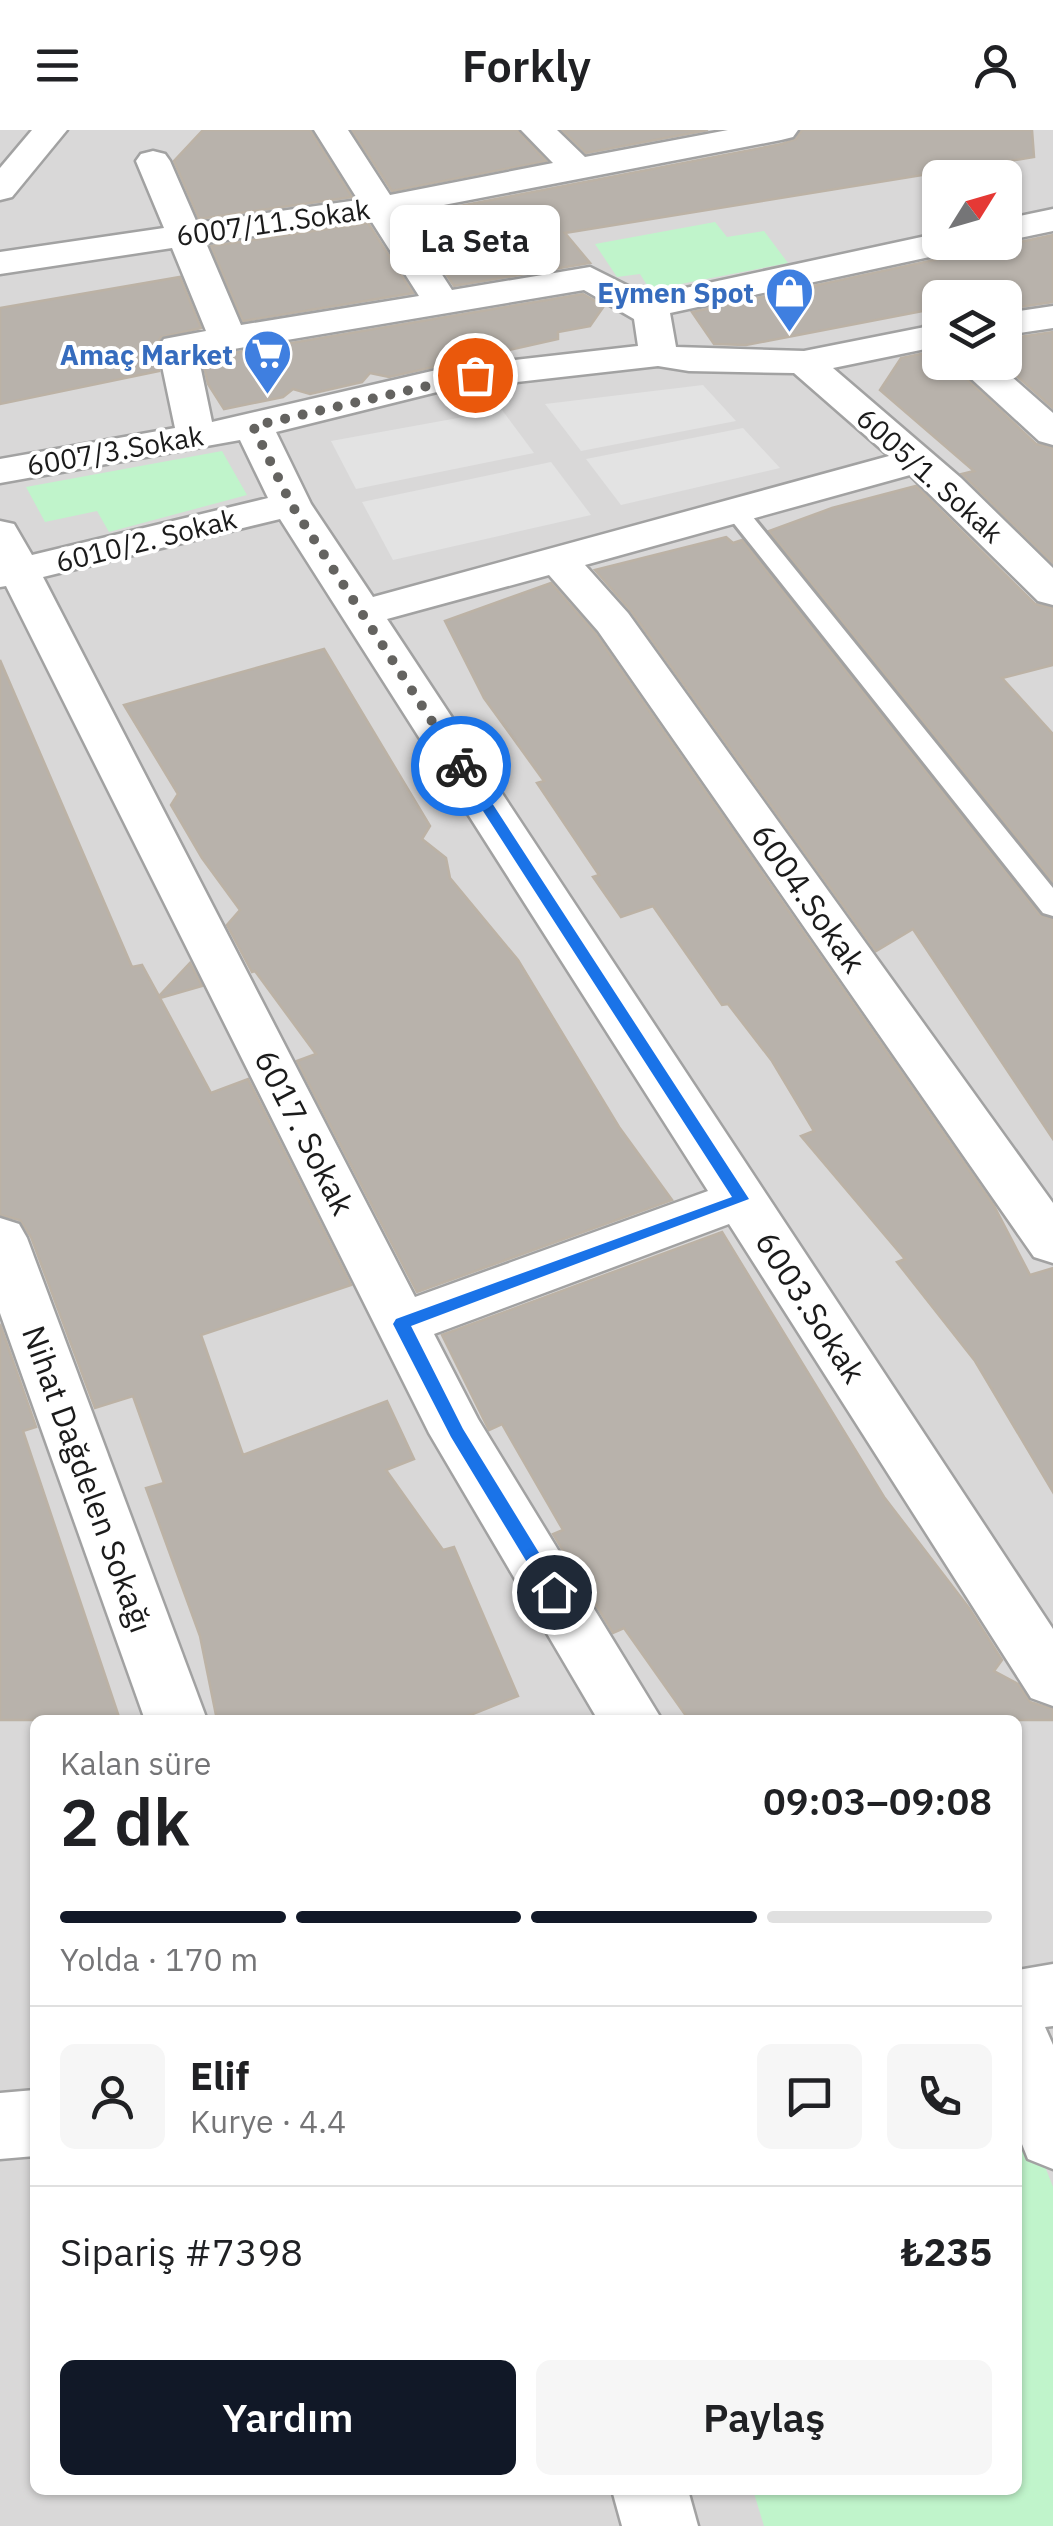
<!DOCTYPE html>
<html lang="tr">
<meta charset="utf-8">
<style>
body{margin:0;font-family:"IBM Plex Sans",sans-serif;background:#f6f6f6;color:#202124;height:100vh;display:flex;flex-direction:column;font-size:38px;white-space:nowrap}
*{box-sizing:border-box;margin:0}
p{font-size:32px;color:#757577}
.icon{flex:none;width:55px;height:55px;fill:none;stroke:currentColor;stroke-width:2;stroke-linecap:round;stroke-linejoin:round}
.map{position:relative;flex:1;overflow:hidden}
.sheet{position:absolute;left:30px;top:1585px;width:992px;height:780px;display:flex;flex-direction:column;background:#fff;border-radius:15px;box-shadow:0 2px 8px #0004}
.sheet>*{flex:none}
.needle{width:65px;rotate:53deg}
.tools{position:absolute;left:922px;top:30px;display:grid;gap:20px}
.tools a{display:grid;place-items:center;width:100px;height:100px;border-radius:15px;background:#fff;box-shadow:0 2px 8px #0004;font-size:50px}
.pin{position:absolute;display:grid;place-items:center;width:85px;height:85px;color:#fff;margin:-42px;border:5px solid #fff;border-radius:50%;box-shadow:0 2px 10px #0007}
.courier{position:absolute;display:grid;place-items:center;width:100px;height:100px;margin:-50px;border:8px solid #1a73e8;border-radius:50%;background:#fff;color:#222;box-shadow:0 2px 12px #0007}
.bubble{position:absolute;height:70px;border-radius:15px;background:#fff;box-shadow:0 2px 8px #0004;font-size:32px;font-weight:600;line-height:70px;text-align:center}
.overview em{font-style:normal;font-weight:600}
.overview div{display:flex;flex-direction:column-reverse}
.overview{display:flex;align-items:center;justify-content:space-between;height:170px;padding:0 30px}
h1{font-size:65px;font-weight:600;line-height:75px}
.bar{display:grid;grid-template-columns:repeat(4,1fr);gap:15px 10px;align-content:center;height:120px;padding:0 30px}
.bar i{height:12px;border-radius:8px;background:#e0e0e0}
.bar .on{background:#111827}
.bar p{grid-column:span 4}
.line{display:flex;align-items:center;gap:25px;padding:0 30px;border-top:2px solid #e0e0e0}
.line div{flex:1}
.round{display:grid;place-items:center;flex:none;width:105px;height:105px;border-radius:15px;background:#f6f6f6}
.primary-button{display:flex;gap:20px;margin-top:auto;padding:20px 30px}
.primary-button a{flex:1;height:115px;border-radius:15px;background:#111827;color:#fff;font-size:40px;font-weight:600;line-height:115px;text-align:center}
.primary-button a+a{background:#f6f6f6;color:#202124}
header{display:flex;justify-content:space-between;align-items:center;height:130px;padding:0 30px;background:#fff;font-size:45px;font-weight:600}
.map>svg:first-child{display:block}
</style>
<header><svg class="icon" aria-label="menu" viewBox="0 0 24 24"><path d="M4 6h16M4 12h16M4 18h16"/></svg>Forkly<svg class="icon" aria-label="person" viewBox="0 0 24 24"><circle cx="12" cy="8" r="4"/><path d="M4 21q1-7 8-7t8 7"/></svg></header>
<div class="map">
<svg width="1053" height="2396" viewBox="0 0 1053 2396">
<rect width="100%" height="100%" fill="#eceae1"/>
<!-- residential -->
<path fill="#d9d8d8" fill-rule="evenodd" d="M0,0H1053V2396H0ZM940,48H1005V112H940ZM940,168H1005V232H940ZM35,1590H1018V2360H35Z"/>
<!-- park -->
<g fill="#c0f4cb">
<path d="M715,92L727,107L764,101L788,133L650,160L640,144L617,147L595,114Z"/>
<path d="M222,321L247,365L109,402L97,381L45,392L26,357Z"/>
<path d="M1018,1967L1053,2057V2396H764L753,2360H1018Z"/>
</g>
<!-- parking -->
<g fill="#e3e3e3">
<path d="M703,255L736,291L581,321L545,274Z"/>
<path d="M502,280L534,323L356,359L331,311Z"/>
<path d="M743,298L780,338L621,375L586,329Z"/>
<path d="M551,332L591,385L393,430L362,372Z"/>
</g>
<!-- building -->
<g fill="#b8b2ab" stroke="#bcb2a5" stroke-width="2.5">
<path d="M203,0H310L352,67L199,89L174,31Z"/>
<path d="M352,0H517L546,31L392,61Z"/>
<path d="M562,0H708L586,23Z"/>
<path d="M802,0H1032L1034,27L565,103L590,133L454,156L408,86L782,14L796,9Z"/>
<path d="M368,93L413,163L243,191L211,116Z"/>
<path d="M1053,105V172L1005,179V168H940V190L924,193L933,179L746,215L714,214L692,182L962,124L967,116L981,112L1006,115Z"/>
<path d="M180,147L201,198L161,207L154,218L159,241L0,274V178Z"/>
<path d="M583,164L604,176L590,196L558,202V209L389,247L370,243L362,252L310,264L293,259L283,267L224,279L208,254L202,228Z"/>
<path d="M1053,202V278L1001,232H1005V209Z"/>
<path d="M940,220V232H949L1036,314L1053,318V433L962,344L974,341L880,260L901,228Z"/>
<path d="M916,356L1035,474L1053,478V535L1002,548L1053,604V752L769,401L832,378Z"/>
<path d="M726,407L733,413L742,410L1040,785L1053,789V1009L913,799L876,821L631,481L595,440Z"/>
<path d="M551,453L595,503L994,1076L1030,1145L1053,1138V1362L975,1231L897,1132L905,1129L801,1006L814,1001L772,931L728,874L722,875L653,776L621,787L593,747L599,745L537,653L544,651L484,568L445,491Z"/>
<path d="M324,519L430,696L422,709L446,728L450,748L518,830L619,997L672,1070L417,1162L297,931L316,924L255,841L252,842L227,795L240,780L202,728L171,675L178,664L124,575Z"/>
<path d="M0,530L132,837L142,835L159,866L190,833L202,856L160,868L211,963L248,949L351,1155L201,1205L243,1325L387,1271L414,1329L386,1340L443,1420L454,1417L518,1566L458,1590H217L200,1506L146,1358L164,1353L133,1266L95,1278L31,1107L20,1090L0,1085Z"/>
<path d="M722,1102L884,1367L969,1478L1002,1530L994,1541L1018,1554L1030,1572L1053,1579V1590H689L624,1498L613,1503L553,1404L563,1400L502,1294L489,1300L442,1205Z"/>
<path d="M0,1194L36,1297L23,1301L120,1590H0Z"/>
</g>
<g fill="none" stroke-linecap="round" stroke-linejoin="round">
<defs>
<path id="lane" d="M736,374L744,376L1053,758V786L1043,783L728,386L724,381Z"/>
<g id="street">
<path d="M32,0H67L12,67L0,70V38Z"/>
<path d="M314,0H348L390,65L553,33L521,0H557L585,27L728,0H798L793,7L781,10L402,83L452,160L590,137L648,166L940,103V112H965L961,120L948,123L670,183L676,217L804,221L940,194V216L833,238L961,348L1053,438V475L1038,471L910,345L585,435L628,483L1053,1073V1133L1034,1127L598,501L549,445L387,489L1053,1499V1576L1031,1568L729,1094L434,1204L478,1289L662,1590H598L429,1303L6,456L0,457V391L14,394L32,425L268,368L240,310L0,353V329L175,298L158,217L164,209L206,201L172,118L0,144V122L164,98L136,31L141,24L153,21L165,24L170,31L197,93L358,70ZM370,89L419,166L241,195L206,113ZM584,160L634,189L638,216L445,238L212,292L198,225ZM658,236L689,241L794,243L889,326L373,467L311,374L276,302L445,260ZM280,389L708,1061L415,1167L43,447Z"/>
<path d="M1053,79V101L1005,111V89Z"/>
<path d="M1053,176V198L1005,205V183Z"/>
<path d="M953,232H995L1053,283V315L1039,311Z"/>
<path d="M0,1088L19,1094L27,1108L207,1590H145L0,1183Z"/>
<path d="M1053,1834V1896L1045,1897L1053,1915V2039L1028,2029L1018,2004V1840Z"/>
<path d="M35,1960V2026L0,2029V1963Z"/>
<path d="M612,2360H688L698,2396H622Z"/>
</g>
</defs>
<!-- lane casing -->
<use href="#lane" stroke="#a2a2a2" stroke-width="6"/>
<!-- street casing -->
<use href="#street" stroke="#a2a2a2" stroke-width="5"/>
<!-- lane -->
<use href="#lane" fill="#fff" fill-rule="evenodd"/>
<!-- street -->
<use href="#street" fill="#fff" fill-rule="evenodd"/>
</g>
<!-- route -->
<path fill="#1a73e8" d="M461,632L468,636L749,1069L411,1196L463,1299L560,1457L563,1462L554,1469L548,1467L451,1307L393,1194L396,1189L732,1067L454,636Z"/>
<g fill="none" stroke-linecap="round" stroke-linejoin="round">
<!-- done -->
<path stroke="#646360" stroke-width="10" stroke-dasharray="0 18" d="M461,636L291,374L253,296L475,245"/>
</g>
<!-- icons -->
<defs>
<symbol id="shop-pin" viewBox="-11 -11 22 30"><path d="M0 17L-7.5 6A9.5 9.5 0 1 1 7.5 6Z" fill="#3f7fe0" stroke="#fff"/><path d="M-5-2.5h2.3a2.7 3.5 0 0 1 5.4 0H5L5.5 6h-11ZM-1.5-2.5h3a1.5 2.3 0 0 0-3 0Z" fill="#fff"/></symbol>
<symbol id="supermarket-pin" viewBox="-11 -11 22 30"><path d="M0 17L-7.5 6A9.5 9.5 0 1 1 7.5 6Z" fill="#3f7fe0" stroke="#fff"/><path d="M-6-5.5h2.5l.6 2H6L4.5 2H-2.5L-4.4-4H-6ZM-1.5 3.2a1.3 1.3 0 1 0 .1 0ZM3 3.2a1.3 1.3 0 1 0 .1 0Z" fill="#fff"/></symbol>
</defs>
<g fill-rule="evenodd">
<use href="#shop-pin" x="762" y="134" width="55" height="75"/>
<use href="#supermarket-pin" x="240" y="196" width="55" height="75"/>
</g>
<g text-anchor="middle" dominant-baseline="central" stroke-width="8" stroke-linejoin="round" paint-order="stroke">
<!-- far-street labels -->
<g font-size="28" fill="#1b1b1b" stroke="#fff">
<text transform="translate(273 92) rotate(-8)">6007/11.Sokak</text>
<text transform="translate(115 320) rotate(-10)">6007/3.Sokak</text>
<text transform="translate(930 345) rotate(42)">6005/1. Sokak</text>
<text transform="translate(146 410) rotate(-14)">6010/2. Sokak</text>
</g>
<!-- far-shop labels -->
<g font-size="28" font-weight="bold" fill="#366cbe" stroke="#fff" text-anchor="end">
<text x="754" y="162">Eymen Spot</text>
<text x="233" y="224">Amaç Market</text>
</g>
<!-- street labels -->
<g font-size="32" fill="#1b1b1b" stroke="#fff">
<text transform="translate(809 768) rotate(55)">6004.Sokak</text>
<text transform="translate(305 1002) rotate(63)">6017. Sokak</text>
<text transform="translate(811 1177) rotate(57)">6003.Sokak</text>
<text transform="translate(88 1349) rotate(70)">Nihat Dağdelen Sokağı</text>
</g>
</g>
</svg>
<div class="tools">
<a><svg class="needle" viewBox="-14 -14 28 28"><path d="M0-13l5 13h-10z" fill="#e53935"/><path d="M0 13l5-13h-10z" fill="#757577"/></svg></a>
<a><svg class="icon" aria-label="layers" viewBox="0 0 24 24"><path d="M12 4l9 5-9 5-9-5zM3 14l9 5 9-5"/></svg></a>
</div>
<div class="pin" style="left:475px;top:245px;background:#ea580c"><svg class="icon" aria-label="bag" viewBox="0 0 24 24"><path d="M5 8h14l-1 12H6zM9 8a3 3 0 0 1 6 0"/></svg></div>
<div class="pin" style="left:554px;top:1462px;background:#1f2937"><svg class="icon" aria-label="home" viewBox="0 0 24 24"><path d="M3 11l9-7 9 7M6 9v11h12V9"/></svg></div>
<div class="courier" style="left:461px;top:636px"><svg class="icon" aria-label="bike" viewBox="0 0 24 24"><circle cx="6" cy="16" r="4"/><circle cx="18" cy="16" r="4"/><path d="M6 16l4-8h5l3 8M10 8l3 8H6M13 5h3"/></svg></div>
<div class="bubble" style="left:390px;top:75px;width:170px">La Seta</div>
<section class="sheet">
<div class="overview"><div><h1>2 dk</h1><p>Kalan süre</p></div><em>09:03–09:08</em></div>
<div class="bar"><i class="on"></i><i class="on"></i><i class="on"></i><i></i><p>Yolda · 170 m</p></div>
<div class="line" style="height:180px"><a class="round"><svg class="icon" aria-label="person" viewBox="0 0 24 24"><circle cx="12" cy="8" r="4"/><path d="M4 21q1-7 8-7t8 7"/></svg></a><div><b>Elif</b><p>Kurye · 4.4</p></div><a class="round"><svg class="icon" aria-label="chat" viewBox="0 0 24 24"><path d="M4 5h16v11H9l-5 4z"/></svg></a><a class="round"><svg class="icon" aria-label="phone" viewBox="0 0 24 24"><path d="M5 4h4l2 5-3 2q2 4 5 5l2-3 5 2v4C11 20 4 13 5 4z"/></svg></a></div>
<div class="line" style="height:130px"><div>Sipariş #7398</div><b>₺235</b></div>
<div class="primary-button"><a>Yardım</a><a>Paylaş</a></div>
</section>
</div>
